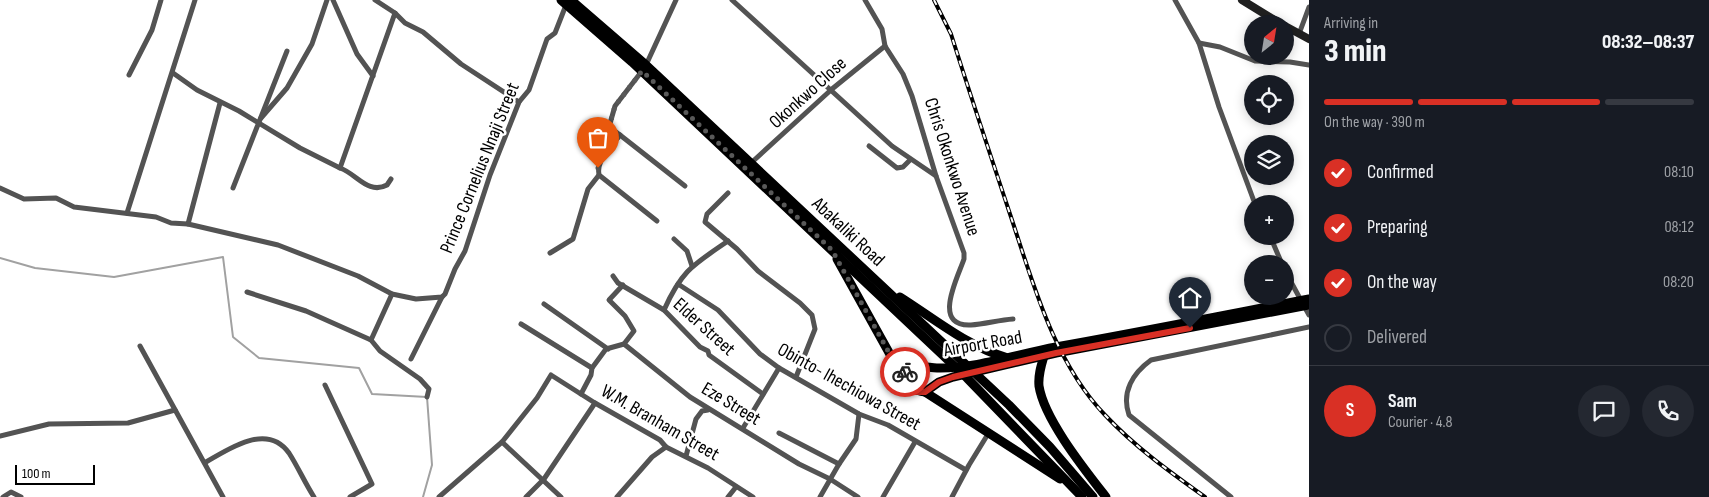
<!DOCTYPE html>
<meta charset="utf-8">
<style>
body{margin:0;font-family:"Sofia Sans Condensed",sans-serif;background:#242831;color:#f1f3f6;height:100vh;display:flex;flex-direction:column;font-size:19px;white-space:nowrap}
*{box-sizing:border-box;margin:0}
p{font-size:16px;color:#9ea1a6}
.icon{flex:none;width:28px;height:28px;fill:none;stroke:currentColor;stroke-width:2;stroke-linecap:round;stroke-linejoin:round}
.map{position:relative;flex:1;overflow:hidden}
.panel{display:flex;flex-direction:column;background:#171b24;width:400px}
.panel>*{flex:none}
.needle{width:32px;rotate:30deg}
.controls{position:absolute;left:1244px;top:15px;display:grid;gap:10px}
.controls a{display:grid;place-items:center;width:50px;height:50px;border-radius:50%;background:#171b24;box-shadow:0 2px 12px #0003;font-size:25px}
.scale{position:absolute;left:15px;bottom:12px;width:80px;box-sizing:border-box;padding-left:5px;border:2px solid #000;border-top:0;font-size:14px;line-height:18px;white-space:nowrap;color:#000;-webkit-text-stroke:4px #fff;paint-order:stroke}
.pin{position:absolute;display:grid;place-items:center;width:42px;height:42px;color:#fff;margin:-51px -21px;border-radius:50% 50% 50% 0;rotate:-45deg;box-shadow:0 0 5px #0007}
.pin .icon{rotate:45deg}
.courier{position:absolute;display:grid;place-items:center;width:50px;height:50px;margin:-25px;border:4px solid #d93025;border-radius:50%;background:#fff;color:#222;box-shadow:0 1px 6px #0007}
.overview em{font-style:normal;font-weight:800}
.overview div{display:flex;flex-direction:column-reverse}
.overview{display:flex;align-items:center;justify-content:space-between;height:85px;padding:0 15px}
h1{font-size:32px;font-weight:800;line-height:38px}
.bar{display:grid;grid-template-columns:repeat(4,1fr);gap:8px 5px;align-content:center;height:60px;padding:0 15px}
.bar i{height:6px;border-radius:4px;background:#363941}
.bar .active{background:#d93025}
.bar p{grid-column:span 4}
.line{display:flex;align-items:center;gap:12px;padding:0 15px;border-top:1px solid #363941}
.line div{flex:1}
.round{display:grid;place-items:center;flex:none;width:52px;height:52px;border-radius:26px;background:#242831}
ol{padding:0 15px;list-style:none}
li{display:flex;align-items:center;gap:15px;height:55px}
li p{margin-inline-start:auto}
li .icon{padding:5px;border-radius:50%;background:#d93025;color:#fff;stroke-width:4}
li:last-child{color:#9ea1a6}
li i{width:28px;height:28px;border:2px solid #363941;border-radius:50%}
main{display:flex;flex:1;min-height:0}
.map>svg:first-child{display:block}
</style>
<main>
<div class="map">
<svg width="1309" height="497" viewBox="0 0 1309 497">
<rect width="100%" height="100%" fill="#fff"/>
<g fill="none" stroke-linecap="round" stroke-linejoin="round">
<!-- stream -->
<path stroke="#a1a1a1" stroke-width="2" d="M0,258L35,268L114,277L223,257L233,337L259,358L359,368L372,394L427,397L432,465L423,497"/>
<!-- minor -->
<g stroke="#535353" stroke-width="5">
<path d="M333,0L357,54L373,76"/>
<path d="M375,0L395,13L405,23L423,32L461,64L519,102"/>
<path d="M732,0L892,146L936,176"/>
<path d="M865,0L882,29L885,46L903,74L912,96L936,176L964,253V259C958,277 931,327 971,325C985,324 999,320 1013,319"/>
<path d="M1175,0L1199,43L1219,107L1255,204"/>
<path d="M1299,34L1309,7"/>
<path d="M1199,43L1220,47L1255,61L1290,62L1309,65"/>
<path d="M646,65L676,0"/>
<path d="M642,71L615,106L609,127L620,135C611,146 596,160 599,175L657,221"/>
<path d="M173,73L197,90L239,111L300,148L340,168"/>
<path d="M129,75L152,30L161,0"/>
<path d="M261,118L287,88L312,44L327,0"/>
<path d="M620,135L685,186"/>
<path d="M869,146L897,168L903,167L910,160"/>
<path d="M751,163L832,89L885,46"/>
<path d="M391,179L387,185C368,195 357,174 340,168L395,13"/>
<path d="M0,188L24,199L56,198L74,207L156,217L171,223L188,224L278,245L358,276L392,294L416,299L442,297L445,294L455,269L465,251L490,175L519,102L529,90L547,39L555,33L566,5"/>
<path d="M233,188L287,51"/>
<path d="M728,193L707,214L705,222L737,249L758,271L800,303L812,315L815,329L796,377"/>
<path d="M127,213L195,0"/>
<path d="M188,224L220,103"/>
<path d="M1270,236L1282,264"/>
<path d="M674,239L687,251L692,266"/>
<path d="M550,253L573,239L588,189L599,175"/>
<path d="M1285,271L1309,315"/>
<path d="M613,276L618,283L664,310L700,347L708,351L709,355L763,394"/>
<path d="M678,284L718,310L760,354L779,368L859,414L888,425L966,470"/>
<path d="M247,292L306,311L371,340L380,351L420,379L429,389L427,397"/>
<path d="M544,304L608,349"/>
<path d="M664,310C682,270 693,265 728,241"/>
<path d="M521,324L592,368"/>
<path d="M371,340L392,294"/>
<path d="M624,344L690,397L799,464L830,479L858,497"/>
<path d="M140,346L223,497"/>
<path d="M411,359L442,297"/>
<path d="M325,385L372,484L350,497"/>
<path d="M581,394L591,375L592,368L606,349L624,344L634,331L625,316L609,300L623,285"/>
<path d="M743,428L779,368"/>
<path d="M779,433L839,464"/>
<path d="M0,436L49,424L128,423L175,410"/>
<path d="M502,442L561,497"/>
<path d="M686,456L696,419L702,411L708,410"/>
<path d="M206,462C229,449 267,422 289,453C298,467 305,483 314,497"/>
<path d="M3,497L11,492L21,497"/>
<path d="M439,497L502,442L537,398L551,375L595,403L660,440L666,447L708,468L753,497"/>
<path d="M526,497L544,479L595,403"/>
<path d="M617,497L652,457L666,447"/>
<path d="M728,497L736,487"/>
<path d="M820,497L839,464L856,439L859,414"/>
<path d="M883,497L915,442"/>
<path d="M952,497L969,465L988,434"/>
<path d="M1231,497L1129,415C1121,392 1133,373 1151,360L1309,327"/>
</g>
<!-- secondary -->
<g stroke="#202020" stroke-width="8">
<path d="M1242,0L1281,24"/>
<path d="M1285,26L1309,39"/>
</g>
<!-- primary -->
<path stroke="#000" stroke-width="9" d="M1309,299C1225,315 1141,332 1056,347C1018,354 975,369 937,368C929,368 918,364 911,369C896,380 915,392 925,392L939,382L953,377L1056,353L1309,305"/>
<!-- trunk -->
<g stroke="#000" stroke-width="9">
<path d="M561,0L632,62L967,378L1082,497"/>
<path d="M571,0L646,65L1009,405L1050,447L1093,497"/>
<path d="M837,259L892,358L907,374"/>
<path d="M900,297C935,319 968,347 1008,358"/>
<path d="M1044,356C1041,366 1038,375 1039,386C1044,419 1085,470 1106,497"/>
<path d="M925,392L1060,479"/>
</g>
<defs>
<path id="rail" d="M934,0L951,34C970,94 990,154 1010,214C1033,283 1054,362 1105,415C1135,447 1170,472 1205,497"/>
</defs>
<!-- rail casing -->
<use href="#rail" stroke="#000" stroke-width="4"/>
<!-- rail -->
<use href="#rail" stroke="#fff" stroke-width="2" stroke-dasharray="5.5" stroke-linecap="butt"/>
</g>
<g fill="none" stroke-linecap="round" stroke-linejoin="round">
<!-- done -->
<path stroke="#595959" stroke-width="5" stroke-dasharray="0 9" d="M598,168L605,153L620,135L609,127L615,106L642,71L832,250L892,358L905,372"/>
<!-- route -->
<path stroke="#d93025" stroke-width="6" d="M905,372L909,387L916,392H925L939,382L953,377L1056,353L1190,328"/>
</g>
<g text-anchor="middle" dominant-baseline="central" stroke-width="5" stroke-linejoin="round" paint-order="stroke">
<!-- street labels -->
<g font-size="19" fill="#000" stroke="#fff">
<text transform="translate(808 93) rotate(-42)">Okonkwo Close</text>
<text transform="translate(952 167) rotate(72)">Chris Okonkwo Avenue</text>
<text transform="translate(480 168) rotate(-68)">Prince Cornelius Nnaji Street</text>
<text transform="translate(848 232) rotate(43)">Abakaliki Road</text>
<text transform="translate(704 327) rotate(42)">Elder Street</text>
<text transform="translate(983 344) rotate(-10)">Airport Road</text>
<text transform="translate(849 387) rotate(29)">Obinto- Ihechiowa Street</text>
<text transform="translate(731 404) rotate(31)">Eze Street</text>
<text transform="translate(660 423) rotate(30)">W.M. Branham Street</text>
</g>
</g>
</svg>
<div class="controls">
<a><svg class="needle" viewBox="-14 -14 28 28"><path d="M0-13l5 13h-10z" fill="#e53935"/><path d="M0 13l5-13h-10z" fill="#9ea1a6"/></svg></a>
<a><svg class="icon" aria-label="locate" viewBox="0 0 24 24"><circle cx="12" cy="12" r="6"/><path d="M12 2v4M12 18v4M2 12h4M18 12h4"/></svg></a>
<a><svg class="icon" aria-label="layers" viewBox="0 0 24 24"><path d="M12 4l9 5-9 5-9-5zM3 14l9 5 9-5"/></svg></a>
<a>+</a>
<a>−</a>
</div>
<div class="scale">100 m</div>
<div class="pin" style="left:598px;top:168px;background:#ea580c"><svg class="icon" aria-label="bag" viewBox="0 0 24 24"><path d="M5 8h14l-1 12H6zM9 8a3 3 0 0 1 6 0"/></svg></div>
<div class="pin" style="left:1190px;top:328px;background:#1f2937"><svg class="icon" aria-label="home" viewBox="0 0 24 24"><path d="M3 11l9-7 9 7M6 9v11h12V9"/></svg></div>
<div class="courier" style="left:905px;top:372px"><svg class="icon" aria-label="bike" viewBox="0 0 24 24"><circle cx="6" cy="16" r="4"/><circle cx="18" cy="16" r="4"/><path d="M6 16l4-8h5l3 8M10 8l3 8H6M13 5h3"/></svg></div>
</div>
<section class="panel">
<div class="overview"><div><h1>3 min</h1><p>Arriving in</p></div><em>08:32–08:37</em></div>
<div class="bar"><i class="active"></i><i class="active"></i><i class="active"></i><i></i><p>On the way · 390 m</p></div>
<ol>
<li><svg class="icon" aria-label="check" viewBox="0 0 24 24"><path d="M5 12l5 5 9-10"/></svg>Confirmed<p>08:10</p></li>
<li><svg class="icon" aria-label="check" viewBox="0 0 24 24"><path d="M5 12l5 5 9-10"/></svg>Preparing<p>08:12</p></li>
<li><svg class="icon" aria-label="check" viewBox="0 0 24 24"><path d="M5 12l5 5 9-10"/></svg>On the way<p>08:20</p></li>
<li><i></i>Delivered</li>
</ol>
<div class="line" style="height:90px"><b class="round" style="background:#d93025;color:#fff">S</b><div><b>Sam</b><p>Courier · 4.8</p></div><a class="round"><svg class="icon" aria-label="chat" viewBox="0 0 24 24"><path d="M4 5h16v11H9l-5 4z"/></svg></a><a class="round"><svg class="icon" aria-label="phone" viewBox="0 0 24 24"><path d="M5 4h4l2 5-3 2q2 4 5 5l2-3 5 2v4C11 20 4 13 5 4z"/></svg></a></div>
</section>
</main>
